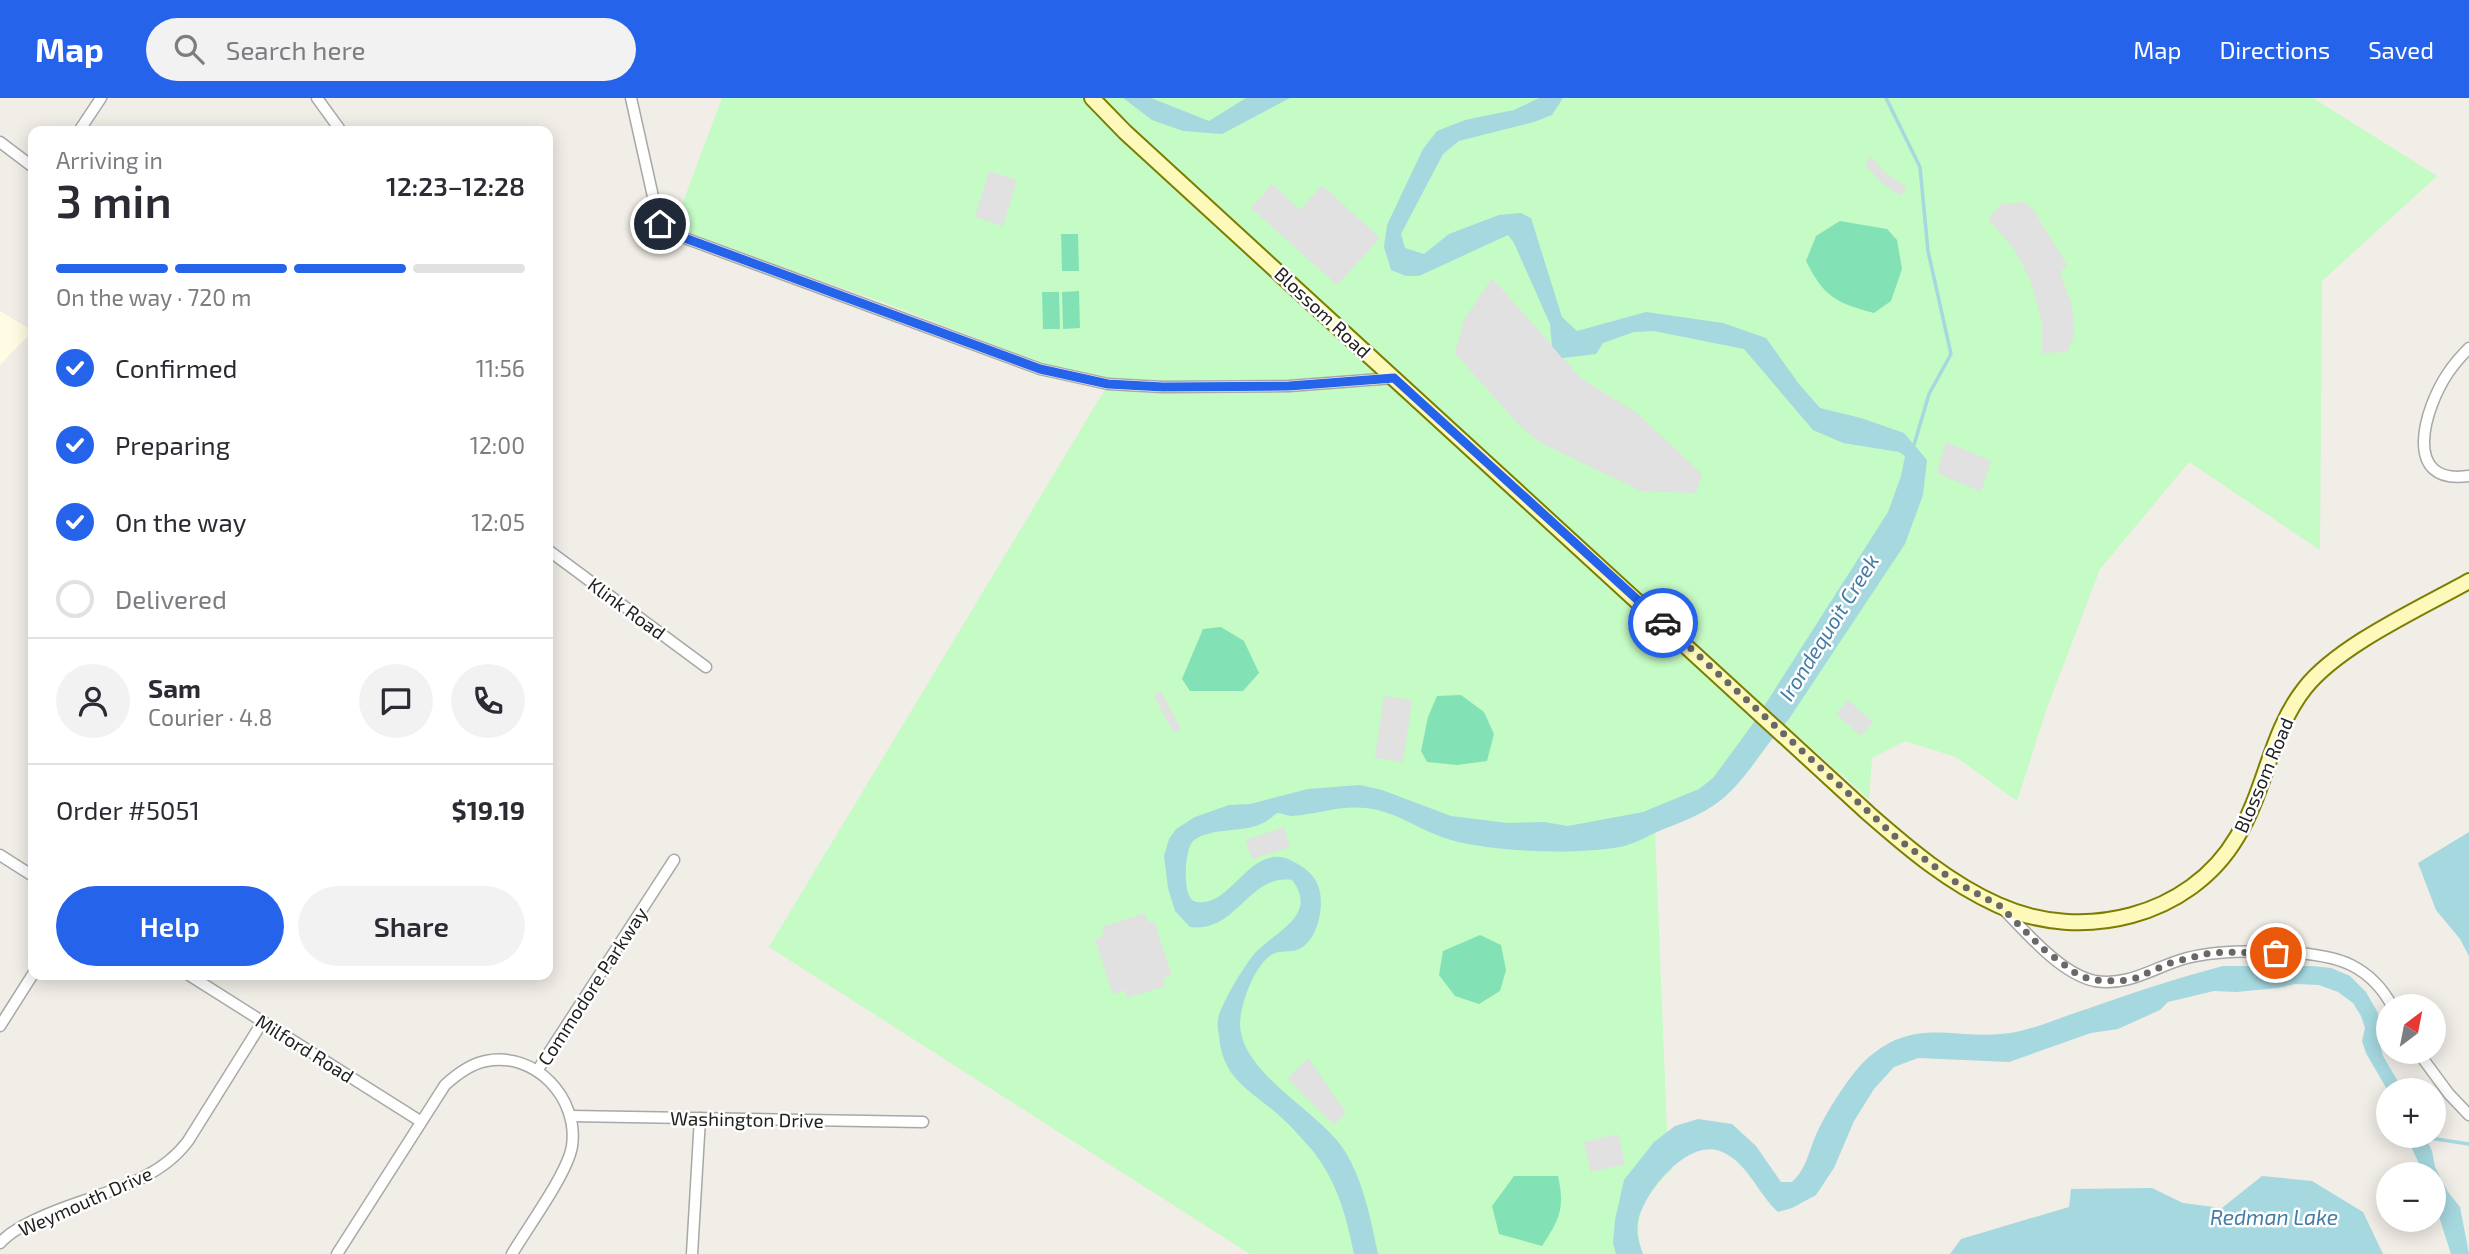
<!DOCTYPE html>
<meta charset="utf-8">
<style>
body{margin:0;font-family:"Exo 2",sans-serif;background:#f2f2f3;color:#2b2b33;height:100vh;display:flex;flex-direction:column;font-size:26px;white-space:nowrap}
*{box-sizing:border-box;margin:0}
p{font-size:23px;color:#7c7c81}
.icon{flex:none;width:38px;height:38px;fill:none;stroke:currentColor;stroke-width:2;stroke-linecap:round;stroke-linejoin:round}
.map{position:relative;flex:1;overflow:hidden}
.panel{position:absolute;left:28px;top:28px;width:525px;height:854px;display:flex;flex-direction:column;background:#fff;border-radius:14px;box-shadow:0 4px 18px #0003}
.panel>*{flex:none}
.needle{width:46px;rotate:32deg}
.buttons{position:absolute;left:2376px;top:896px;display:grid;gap:14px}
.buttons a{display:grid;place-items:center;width:70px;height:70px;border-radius:50%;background:#fff;box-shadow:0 4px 18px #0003;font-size:35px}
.pin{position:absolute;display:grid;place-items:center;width:60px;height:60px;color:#fff;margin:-30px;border:4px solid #fff;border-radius:50%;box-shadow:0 2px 7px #0007}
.courier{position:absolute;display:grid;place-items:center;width:70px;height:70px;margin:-35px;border:5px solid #2563eb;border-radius:50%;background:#fff;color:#222;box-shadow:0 2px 9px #0007}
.summary em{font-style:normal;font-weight:600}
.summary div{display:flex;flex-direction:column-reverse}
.summary{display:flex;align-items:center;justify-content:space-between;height:119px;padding:0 28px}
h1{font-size:46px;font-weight:600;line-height:52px}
.bar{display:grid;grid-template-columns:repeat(4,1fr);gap:10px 7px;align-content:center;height:84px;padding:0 28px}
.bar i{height:9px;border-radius:5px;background:#e1e1e2}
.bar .selected{background:#2563eb}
.bar p{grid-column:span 4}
.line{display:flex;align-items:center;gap:18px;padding:0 28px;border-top:2px solid #e1e1e2}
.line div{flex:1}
.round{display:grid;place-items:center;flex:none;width:74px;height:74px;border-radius:37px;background:#f2f2f3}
ol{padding:0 28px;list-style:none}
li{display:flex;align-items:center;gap:21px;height:77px}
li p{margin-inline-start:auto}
li .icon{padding:7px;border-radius:50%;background:#2563eb;color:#fff;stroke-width:4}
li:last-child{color:#7c7c81}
li i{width:38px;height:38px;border:4px solid #e1e1e2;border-radius:50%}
.cta{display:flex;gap:14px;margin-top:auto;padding:14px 28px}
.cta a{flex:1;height:80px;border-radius:42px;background:#2563eb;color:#fff;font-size:28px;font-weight:600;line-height:80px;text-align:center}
.cta a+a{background:#f2f2f3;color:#2b2b33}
header{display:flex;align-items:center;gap:42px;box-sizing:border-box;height:98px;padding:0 35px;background:#2563eb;color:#fff}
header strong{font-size:33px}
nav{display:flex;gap:38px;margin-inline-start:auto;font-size:24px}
.search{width:490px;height:63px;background:#f2f2f3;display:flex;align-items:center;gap:18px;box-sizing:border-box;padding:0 24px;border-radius:38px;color:#7c7c81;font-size:26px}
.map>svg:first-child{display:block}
</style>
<header>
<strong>Map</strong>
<div class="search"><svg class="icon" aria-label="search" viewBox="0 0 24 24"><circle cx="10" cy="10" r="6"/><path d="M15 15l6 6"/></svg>Search here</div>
<nav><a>Map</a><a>Directions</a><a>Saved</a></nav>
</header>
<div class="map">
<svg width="2469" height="1156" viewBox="0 0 2469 1156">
<rect width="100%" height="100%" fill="#f1ede7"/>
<!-- education -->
<path fill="#fffce3" d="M0,213L33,233L0,267Z"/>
<!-- park -->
<path fill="#c5fbc4" d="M722,0H2313L2437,78L2322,183L2320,452L2189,364L2100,471L2047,610L2017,703L1956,659L1905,643L1872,660L1869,701L1785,627C1766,642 1756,665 1740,683C1714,712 1688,719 1655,735L1667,1033L1672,1071C1646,1097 1630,1118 1643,1156H1250L769,849L1110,283L1046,267L885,205L673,131Z"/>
<!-- pitch -->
<g fill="#83e2b5">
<path d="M1840,123L1887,131L1897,142L1902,171L1891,203L1874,215C1836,205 1824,199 1806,163L1816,138Z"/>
<path d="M1061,136H1078L1079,173H1062Z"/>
<path d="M1079,193L1080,230L1063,231L1062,194Z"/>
<path d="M1042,194H1059L1060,231H1043Z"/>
<path d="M1221,529L1244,543L1259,575L1243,593H1190L1182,581L1203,531Z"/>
<path d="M1461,597L1484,614L1494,636L1487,663L1457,667L1427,664L1421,653L1428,619L1437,598Z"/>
<path d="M1480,837L1501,847L1506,872L1500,893L1479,906L1455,898L1439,877L1443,853Z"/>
<path d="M1514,1078H1558C1565,1110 1560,1121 1542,1148L1499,1136L1492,1108Z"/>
</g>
<!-- parking -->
<g fill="#e1e1e1">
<path d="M1871,58L1883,73L1906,89L1901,98L1882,85L1865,67Z"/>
<path d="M989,73L1017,82L1003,128L975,119Z"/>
<path d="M1272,86L1300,112L1322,87L1380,140L1337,187L1251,110Z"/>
<path d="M2024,104L2033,111L2067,167L2060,175L2072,207L2074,238L2067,254L2042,255V225L2031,184L2015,152L1988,121L2001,106Z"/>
<path d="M1492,180L1581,280L1638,316L1702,376L1696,395L1641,393L1539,344L1518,326L1455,255L1464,222Z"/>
<path d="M1946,344L1991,363L1981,394L1937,375Z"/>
<path d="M1161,593L1181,631L1174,635L1153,597Z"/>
<path d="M1384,598L1412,602L1403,664L1375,660Z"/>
<path d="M1848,602L1873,624L1861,638L1836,616Z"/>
<path d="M1284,729L1290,749L1252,761L1245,742Z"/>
<path d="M1145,815L1148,824L1154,823L1172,877L1163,880L1165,888L1128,900L1125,892L1113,896L1095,841L1104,837L1102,829Z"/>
<path d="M1308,960L1346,1015L1334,1027L1288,981Z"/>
<path d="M1618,1036L1625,1066L1591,1074L1584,1044Z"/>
</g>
<!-- water -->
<g fill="#a6d8e0">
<path d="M1123,0H1151L1209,23L1246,0H1290L1222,36L1183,33L1152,22Z"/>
<path d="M1539,0H1563L1552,17L1534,24L1459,43L1443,56L1401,136L1405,150L1424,156L1449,136L1499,117L1521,115L1531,120L1562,219L1577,233L1646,214L1723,225L1766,240L1799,286L1820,310L1861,320L1904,335L1927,362L1923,397L1905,446L1789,621C1765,646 1748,680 1721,702C1702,717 1681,724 1659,733C1646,739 1634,746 1620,749C1575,757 1494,754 1451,742C1422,734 1397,713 1366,710C1341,707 1317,716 1292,718C1287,718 1283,715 1277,715C1273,718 1269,722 1265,724C1244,736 1212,728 1193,743C1185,751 1183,789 1190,799C1192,804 1199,805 1204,804C1234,802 1255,741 1294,764C1304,769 1312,775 1317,785C1326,803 1319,842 1299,851C1291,855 1280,852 1273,856C1255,865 1240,907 1240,926C1241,977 1323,1015 1346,1055C1364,1086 1371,1122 1378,1156H1354C1346,1117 1338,1086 1313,1053C1304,1043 1294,1031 1284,1022C1255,994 1222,984 1219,937C1218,932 1217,925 1218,921C1221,906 1247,862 1258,852C1279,832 1318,816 1292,782C1248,776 1237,835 1190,829L1175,813L1168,790L1164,758L1169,741L1176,731L1195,719L1229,707L1250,706L1308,691L1360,687L1382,692L1451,718L1507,725L1544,724L1568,728L1643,714L1699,691L1713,680L1752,627L1888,414L1901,378L1905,358L1899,354L1843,345L1813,332L1744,251L1654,233L1634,234L1603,245L1596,256L1562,260L1552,248L1550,226L1514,145L1508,137L1419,178H1406L1391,172L1384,149L1387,127L1423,51L1437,33L1465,22L1514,12Z"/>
<path d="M2469,734V858L2460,841L2436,812L2418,765Z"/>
<path d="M2223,868H2312L2331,870L2350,878L2366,894L2378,915L2380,930L2378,939L2383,958L2403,992H2389V995L2366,955L2362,943L2365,930L2361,918L2353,905L2338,894L2319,887L2295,886L2278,890L2236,894L2214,893L2168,904L2160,912L2118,931L2091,935L2009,964L1918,960L1894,969L1874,991L1854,1023L1834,1070L1816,1097L1792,1110L1778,1114C1757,1095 1748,1064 1720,1053C1686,1041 1643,1096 1638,1124C1636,1136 1639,1146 1643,1156H1616L1613,1145L1615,1122L1624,1082L1654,1044L1675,1028L1698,1021L1732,1026L1756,1048L1781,1084H1792C1807,1070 1808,1055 1816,1037C1825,1016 1851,974 1869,959C1919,916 1960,945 2016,934C2040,929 2064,918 2087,911C2132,895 2177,880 2223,868Z"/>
<path d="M2406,1038H2425L2432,1053L2435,1069L2448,1094L2460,1109L2469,1156H2451L2434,1103V1076H2424Z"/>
<path d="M2262,1078L2312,1083L2363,1114L2383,1156H1950L1961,1141L2069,1109L2071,1091L2152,1090L2183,1105L2222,1110Z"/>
</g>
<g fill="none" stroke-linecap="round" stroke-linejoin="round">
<!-- stream -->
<g stroke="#a6d8e0" stroke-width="3.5">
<path d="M1886,0L1920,69L1928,153L1951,256L1929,296L1914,347"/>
<path d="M2423,1039L2469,1046"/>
</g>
<defs>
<g id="street">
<path d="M317,0L341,33"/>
<path d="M631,0L658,121L665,132L671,135L1040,271L1108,286L1163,289L1289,288L1394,280"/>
<path d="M79,33L101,0"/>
<path d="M0,44L33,69"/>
<path d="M2469,250C2461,258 2454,266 2448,275C2425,309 2400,388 2469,378"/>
<path d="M548,452L706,569"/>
<path d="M0,757L33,778"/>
<path d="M2003,811C2027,835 2061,876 2095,883C2129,889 2156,868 2187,860C2225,850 2316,850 2351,867C2369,876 2383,891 2392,908"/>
<path d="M189,877L420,1023"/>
<path d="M0,928L33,876"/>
<path d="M2418,954L2449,996L2469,1017"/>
<path d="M537,973L674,762"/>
<path d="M570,1018L923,1024"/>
<path d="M0,1145C11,1133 26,1126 41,1119C90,1096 154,1089 188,1043L263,923"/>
<path d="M337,1156L445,987C457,976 470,966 486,963C535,953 579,1000 572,1048C568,1075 527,1130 512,1156"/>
<path d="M692,1156L700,1020"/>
</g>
<path id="secondary" d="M1092,0L1125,34L1869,716C1909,751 1949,785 1998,807C2082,845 2190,819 2237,739C2266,692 2270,634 2305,590C2339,547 2421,510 2469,483"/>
</defs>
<!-- street casing -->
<use href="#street" stroke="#a8a8a8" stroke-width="13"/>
<!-- secondary casing -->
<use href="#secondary" stroke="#7c7e01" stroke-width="18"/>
<!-- street -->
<use href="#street" stroke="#fff" stroke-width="10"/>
<!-- secondary -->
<use href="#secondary" stroke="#fcf9bb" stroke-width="14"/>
</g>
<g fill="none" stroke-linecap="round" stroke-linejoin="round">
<!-- done -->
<path stroke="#6a6866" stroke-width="7" stroke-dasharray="0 12.6" d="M1663,525L1898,741L1954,783L2000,808L2042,850L2078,877L2093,882L2121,883L2136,880L2170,865L2205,856L2224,854L2276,855"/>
<!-- route -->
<path stroke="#2563eb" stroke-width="9" d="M660,126L671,135L1040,271L1108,286L1163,289L1289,288L1394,280L1663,525"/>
</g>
<g text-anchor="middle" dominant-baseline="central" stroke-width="5" stroke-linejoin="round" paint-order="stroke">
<!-- street labels -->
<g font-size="19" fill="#212121" stroke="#fff">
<text transform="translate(1323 214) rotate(43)">Blossom Road</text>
<text transform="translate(627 510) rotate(36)">Klink Road</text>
<text transform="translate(2263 677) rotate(-67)">Blossom Road</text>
<text transform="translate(592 888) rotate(-57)">Commodore Parkway</text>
<text transform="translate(305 950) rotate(32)">Milford Road</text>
<text transform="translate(747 1021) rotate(1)">Washington Drive</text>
<text transform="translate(85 1103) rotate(-24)">Weymouth Drive</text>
</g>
<!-- water labels -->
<g font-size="21" font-style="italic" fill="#437ca5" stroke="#fff">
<text transform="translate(1828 529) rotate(-58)">Irondequoit Creek</text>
<text x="2274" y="1118">Redman Lake</text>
</g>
</g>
</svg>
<div class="buttons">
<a><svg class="needle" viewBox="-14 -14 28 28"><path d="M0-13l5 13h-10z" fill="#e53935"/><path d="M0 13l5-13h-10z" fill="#7c7c81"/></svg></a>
<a>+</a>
<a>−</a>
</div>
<div class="pin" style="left:2276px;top:855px;background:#ea580c"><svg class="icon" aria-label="bag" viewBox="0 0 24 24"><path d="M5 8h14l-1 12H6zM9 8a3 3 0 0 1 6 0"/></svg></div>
<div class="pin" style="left:660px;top:126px;background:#1f2937"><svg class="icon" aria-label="home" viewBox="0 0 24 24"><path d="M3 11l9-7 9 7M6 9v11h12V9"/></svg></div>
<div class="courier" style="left:1663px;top:525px"><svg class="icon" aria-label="car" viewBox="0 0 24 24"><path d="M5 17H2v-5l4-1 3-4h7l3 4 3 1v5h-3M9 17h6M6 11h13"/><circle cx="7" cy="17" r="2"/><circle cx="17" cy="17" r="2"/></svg></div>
<section class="panel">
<div class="summary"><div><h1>3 min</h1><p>Arriving in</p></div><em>12:23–12:28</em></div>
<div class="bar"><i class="selected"></i><i class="selected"></i><i class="selected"></i><i></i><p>On the way · 720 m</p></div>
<ol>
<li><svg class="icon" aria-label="check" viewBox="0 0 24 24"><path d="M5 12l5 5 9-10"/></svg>Confirmed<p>11:56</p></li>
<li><svg class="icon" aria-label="check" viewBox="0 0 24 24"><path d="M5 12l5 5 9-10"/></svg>Preparing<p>12:00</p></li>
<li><svg class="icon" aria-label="check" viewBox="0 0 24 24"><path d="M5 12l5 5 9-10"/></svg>On the way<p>12:05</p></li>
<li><i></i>Delivered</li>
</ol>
<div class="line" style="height:126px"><a class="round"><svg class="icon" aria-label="person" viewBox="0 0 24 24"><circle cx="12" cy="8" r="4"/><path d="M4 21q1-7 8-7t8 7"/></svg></a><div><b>Sam</b><p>Courier · 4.8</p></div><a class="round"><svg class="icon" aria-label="chat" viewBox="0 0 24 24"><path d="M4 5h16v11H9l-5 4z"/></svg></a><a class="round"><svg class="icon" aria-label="phone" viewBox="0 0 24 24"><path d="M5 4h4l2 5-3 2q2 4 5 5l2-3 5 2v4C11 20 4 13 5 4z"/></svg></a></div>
<div class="line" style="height:91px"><div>Order #5051</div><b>$19.19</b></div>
<div class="cta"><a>Help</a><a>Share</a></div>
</section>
</div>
